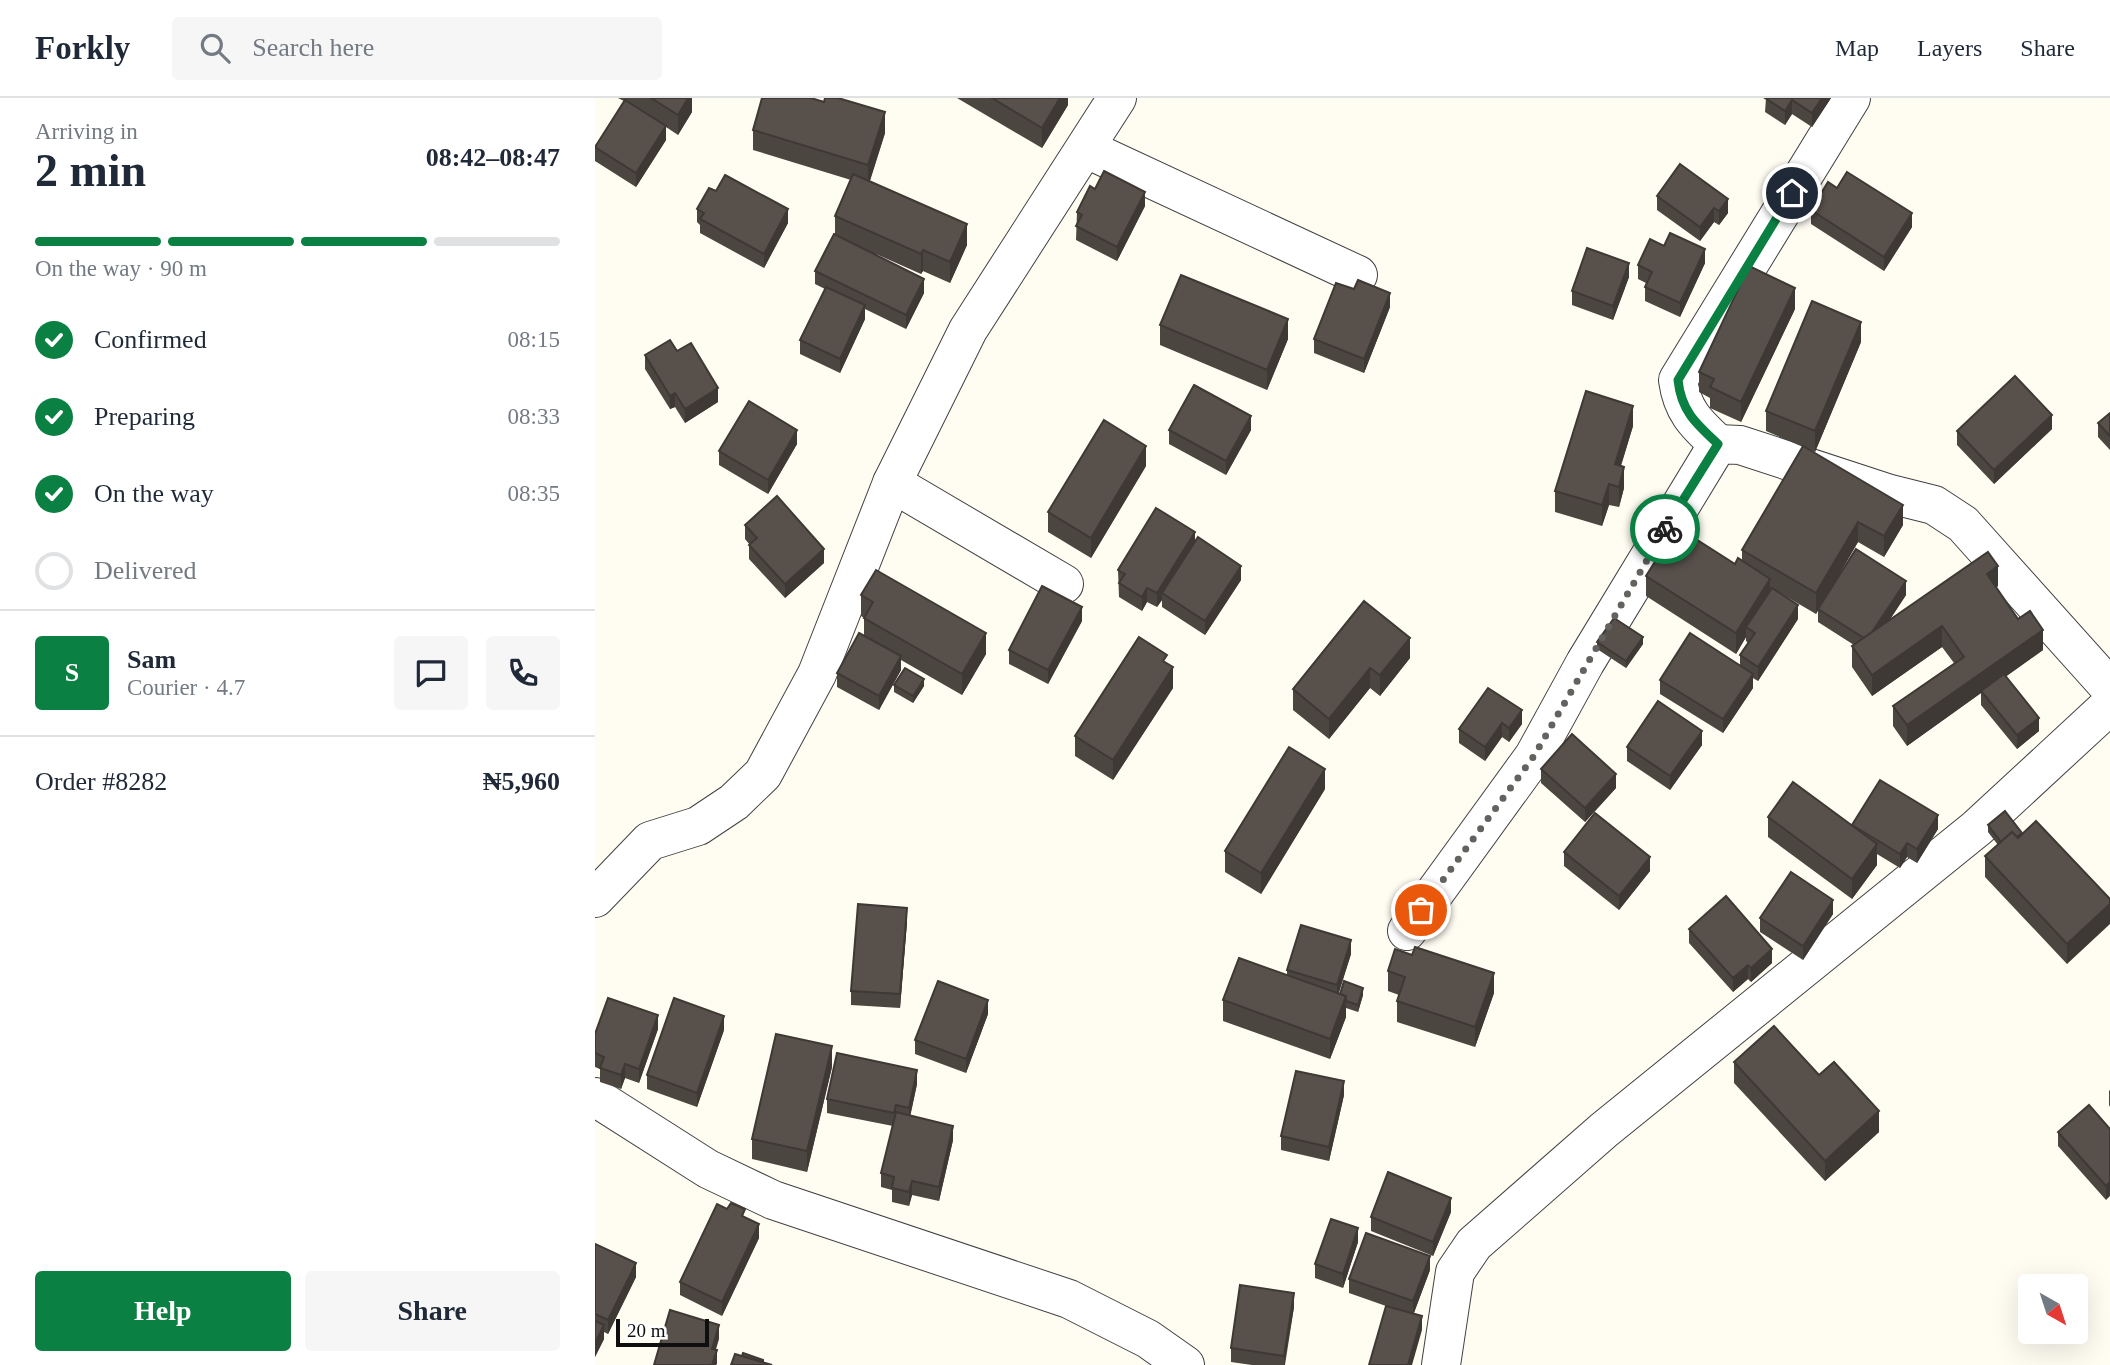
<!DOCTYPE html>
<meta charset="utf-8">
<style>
body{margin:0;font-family:Georgia,serif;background:#f6f6f7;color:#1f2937;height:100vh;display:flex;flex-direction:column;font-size:26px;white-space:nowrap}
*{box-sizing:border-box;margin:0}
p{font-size:23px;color:#747a83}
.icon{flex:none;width:38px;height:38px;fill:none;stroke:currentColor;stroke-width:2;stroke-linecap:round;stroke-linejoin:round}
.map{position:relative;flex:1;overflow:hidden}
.drawer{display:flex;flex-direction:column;background:#fff;width:595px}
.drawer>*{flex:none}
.needle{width:46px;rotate:141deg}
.controls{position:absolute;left:1423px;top:1176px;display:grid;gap:14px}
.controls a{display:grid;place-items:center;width:70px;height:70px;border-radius:7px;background:#fff;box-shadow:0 7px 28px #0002;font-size:35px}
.scale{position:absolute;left:21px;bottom:18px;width:93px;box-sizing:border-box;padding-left:7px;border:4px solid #0f0f0f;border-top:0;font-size:19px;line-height:24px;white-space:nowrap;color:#0f0f0f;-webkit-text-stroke:5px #fff;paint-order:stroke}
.pin{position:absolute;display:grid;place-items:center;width:60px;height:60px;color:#fff;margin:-30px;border:4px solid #fff;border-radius:50%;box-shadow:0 2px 7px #0007}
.courier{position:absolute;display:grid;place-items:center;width:70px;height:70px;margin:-35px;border:5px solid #0b8043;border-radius:50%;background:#fff;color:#222;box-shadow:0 2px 9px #0007}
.head em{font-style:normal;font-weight:600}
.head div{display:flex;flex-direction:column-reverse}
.head{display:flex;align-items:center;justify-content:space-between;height:119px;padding:0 35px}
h1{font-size:46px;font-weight:600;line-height:52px}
.bar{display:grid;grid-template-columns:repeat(4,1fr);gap:10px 7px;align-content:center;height:84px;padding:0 35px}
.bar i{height:9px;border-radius:5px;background:#e0e1e3}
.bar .on{background:#0b8043}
.bar p{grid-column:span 4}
.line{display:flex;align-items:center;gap:18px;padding:0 35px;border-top:2px solid #e0e1e3}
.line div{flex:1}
.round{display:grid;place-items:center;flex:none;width:74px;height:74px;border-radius:7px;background:#f6f6f7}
ol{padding:0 35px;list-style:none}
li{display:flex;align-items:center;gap:21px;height:77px}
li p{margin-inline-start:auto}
li .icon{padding:7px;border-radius:50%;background:#0b8043;color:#fff;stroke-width:4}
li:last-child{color:#747a83}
li i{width:38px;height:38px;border:4px solid #e0e1e3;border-radius:50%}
.cta{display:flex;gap:14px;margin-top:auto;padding:14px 35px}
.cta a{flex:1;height:80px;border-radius:7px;background:#0b8043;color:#fff;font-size:28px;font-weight:600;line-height:80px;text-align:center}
.cta a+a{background:#f6f6f7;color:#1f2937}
header{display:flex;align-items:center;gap:42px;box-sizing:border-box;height:98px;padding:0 35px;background:#fff;border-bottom:2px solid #e0e1e3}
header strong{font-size:33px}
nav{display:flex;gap:38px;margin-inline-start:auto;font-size:24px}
.search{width:490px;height:63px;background:#f6f6f7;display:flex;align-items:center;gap:18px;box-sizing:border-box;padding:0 24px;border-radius:7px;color:#747a83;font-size:26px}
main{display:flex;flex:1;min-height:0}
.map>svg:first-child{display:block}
</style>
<header>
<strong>Forkly</strong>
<div class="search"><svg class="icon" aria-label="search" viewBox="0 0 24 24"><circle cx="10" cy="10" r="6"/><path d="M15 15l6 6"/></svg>Search here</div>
<nav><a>Map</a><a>Layers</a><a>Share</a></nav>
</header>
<main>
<section class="drawer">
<div class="head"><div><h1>2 min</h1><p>Arriving in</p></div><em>08:42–08:47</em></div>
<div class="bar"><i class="on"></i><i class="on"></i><i class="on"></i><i></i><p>On the way · 90 m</p></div>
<ol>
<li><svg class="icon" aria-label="check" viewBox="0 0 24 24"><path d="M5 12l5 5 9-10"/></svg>Confirmed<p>08:15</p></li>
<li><svg class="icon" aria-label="check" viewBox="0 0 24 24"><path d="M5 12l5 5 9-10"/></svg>Preparing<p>08:33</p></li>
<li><svg class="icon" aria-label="check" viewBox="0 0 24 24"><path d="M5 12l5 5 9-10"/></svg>On the way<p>08:35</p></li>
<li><i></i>Delivered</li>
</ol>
<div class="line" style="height:126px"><b class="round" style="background:#0b8043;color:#fff">S</b><div><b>Sam</b><p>Courier · 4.7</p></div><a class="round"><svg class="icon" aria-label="chat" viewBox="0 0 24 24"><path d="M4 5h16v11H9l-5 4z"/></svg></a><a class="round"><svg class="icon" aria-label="phone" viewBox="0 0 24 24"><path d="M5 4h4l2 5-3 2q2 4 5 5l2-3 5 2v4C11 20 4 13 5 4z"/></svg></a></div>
<div class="line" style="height:91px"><div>Order #8282</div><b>₦5,960</b></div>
<div class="cta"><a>Help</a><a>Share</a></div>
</section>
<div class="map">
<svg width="1515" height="1267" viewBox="0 0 1515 1267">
<rect width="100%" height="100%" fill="#fffdf2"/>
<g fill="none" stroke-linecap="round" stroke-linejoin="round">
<defs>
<g id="minor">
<path d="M492,51L763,177"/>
<path d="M1123,346C1100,325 1087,312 1083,282L1256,0"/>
<path d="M297,385L469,486"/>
<path d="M0,800L55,743L103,728L139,704L168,676L222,576L297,385L373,232L522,0"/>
<path d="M812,833L939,658L990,565L1123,346L1145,347L1295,396L1339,407L1368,426L1515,590"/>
<path d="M0,999L113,1071L178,1102L474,1201L553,1241L590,1267"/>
<path d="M846,1267L860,1174L879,1146L1009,1032L1382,730L1515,607"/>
</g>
</defs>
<!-- minor casing -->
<use href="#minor" stroke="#424242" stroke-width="40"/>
<!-- minor -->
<use href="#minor" stroke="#fff" stroke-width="38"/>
</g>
<!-- wall -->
<g fill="#4c4640">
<path d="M23,0H97V14L83,37L71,29V42L41,89L0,63V49L29,3Z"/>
<path d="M362,0H473V7L447,50Z"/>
<path d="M1171,0H1236L1217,29L1197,16L1190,27L1170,14Z"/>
<path d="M158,32L290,35L275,83L372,147L355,185L328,173L326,176L281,156L329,195L311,231L270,211V221L245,275L205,256V242L230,191L220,186V173L240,136V118L256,82L158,52Z"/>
<path d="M1085,66L1133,115L1124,127L1119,124L1105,143L1062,112V98Z"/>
<path d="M1242,90L1317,129L1289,173L1216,126V112Z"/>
<path d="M500,91L550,108L522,163L481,142L482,114Z"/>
<path d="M102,111L193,125L169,170L105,135V127L102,124Z"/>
<path d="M1110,165L1085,219L1050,203V189L1051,185L1043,181V167Z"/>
<path d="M1034,179L1018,222L977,207V193Z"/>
<path d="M795,209L769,275L719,255V241Z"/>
<path d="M1200,211L1146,324L1115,310V300L1104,294V274Z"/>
<path d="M565,227L693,241L672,292L565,247Z"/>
<path d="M1266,244L1220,354L1211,350L1308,427L1289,459L1263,444L1232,497H1311L1294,523L1403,488L1401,490L1423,521L1448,552L1411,578L1444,633L1422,651L1386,607V595L1312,648L1298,628V608L1359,565L1347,549L1277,598L1257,569V548L1259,547L1223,524V512L1221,516L1180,492L1203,521L1163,583L1158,580V590L1128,635L1065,596V582L1145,567V557L1153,545L1151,543V539L1141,556L1051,498V478L1140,466L1147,462V452L1208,349L1171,333V313Z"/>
<path d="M82,253L123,304L90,325L80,309L75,311L50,271V257Z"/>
<path d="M1515,315V352L1503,339V325Z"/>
<path d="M1038,328L1026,368L1029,390L1024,409L1014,407L1007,428L960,414V393Z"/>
<path d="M1457,331L1399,386L1362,347V333Z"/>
<path d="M574,332H656L631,377L574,346Z"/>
<path d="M202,346L173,396L124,367V353Z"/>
<path d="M551,368L496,460L453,434V414Z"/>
<path d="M150,427L229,465L190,500L154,461V447H155L150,441Z"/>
<path d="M600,444L646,482L610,537L567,509V502L562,509L552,504L547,513L524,499L523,472Z"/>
<path d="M266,497L391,556L367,597L306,562V572L284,612L242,589V575L269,537V520L266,518Z"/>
<path d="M769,503L815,560L785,598L775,590L734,641L698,612V591Z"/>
<path d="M487,523L453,586L414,566V552Z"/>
<path d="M1002,544L1048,546L1031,570L1002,551Z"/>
<path d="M572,566L578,590L518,682L480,658V638Z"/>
<path d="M299,587L329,588L318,605L299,594Z"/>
<path d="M927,612V626L914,644L907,639L890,663L864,645V631Z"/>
<path d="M1107,647L1075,692L1032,663V649Z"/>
<path d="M946,671L1021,690L990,724L946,685Z"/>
<path d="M730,691L666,796L630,774V753Z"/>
<path d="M1173,719L1257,728L1343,731L1322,765L1312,759L1305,770L1282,756V767L1257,801L1173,739Z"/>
<path d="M1393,727L1427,735L1515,801L1472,866L1390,779V758L1403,747L1393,734Z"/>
<path d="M969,754L1055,773L1024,812L969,768Z"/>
<path d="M1238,816L1208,862L1165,834V820Z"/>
<path d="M312,824L305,910L256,907V893Z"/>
<path d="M1094,831L1177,865L1156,884L1153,881L1138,894L1094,845Z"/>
<path d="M756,856L743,896L768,897L763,914L751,910V919L735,961L628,923V902L692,877V872Z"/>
<path d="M793,873L899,895L880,949L802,924V903L804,897L793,893Z"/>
<path d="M393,916L371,975L320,956V942Z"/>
<path d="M63,931L44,985L30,980L26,991L5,984V971L0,969V936Z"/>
<path d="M129,932L102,1009L52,991V977Z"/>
<path d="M1139,964L1224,977L1284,1034L1230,1083L1139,985Z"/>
<path d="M237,969L212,1074L157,1061V1041Z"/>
<path d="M322,986L315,1018L358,1042L344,1103L317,1097L314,1108L297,1104V1092L286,1089V1075L298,1028L232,1015V1001Z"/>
<path d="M1515,992V1009L1514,1007V993Z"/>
<path d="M749,997L734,1063L686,1052V1038Z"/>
<path d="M1515,1031L1511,1102L1463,1048V1034Z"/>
<path d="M856,1114L838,1158L776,1133V1119Z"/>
<path d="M150,1119L164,1140L127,1218L85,1197V1184Z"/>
<path d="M763,1144L748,1190L720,1180V1166Z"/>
<path d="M0,1146L41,1179L13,1236L9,1234V1241L0,1259Z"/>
<path d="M835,1172L819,1215L827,1232L791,1208L754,1195V1181Z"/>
<path d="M699,1209L690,1267H657L636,1264V1250Z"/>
</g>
<!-- shaded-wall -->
<g fill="#3e3934">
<path d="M93,0H97V14L83,37V17Z"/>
<path d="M465,0H473V7L447,50V30Z"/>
<path d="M1227,0H1236L1217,29V15Z"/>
<path d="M1197,2V16L1190,27V13Z"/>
<path d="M290,14V35L273,88V67Z"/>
<path d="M71,28V42L41,89V75Z"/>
<path d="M550,94V108L522,163V149Z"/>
<path d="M1133,101V115L1124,127V113Z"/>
<path d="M1119,110V124L1105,143V129Z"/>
<path d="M193,111V125L169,170V156Z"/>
<path d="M1317,115V129L1289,173V159Z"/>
<path d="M372,126V147L355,185V164Z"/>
<path d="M1110,151V165L1085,219V205Z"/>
<path d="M328,152V173L326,176V156Z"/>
<path d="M1034,165V179L1018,222V208Z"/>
<path d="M329,181V195L311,231V217Z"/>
<path d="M1200,190V211L1146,324V304Z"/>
<path d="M795,195V209L769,275V261Z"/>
<path d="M270,207V221L245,275V261Z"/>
<path d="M693,221V241L672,292V272Z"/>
<path d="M1266,224V244L1220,354V333Z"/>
<path d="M123,290V304L90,325V311Z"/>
<path d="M80,295V309L75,311V298Z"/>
<path d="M1038,308V328L1020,386V366Z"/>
<path d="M1457,317V331L1399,386V372Z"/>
<path d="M656,318V332L631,377V363Z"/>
<path d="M202,332V346L173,396V382Z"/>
<path d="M551,348V368L496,460V440Z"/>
<path d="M1029,369V390L1024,409V389Z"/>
<path d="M1014,386V407L1007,428V407Z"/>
<path d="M1308,407V427L1289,459V438Z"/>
<path d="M1263,424V444L1221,516V495Z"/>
<path d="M600,434V448L567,495V502L562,509V495Z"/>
<path d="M229,451V465L190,500V486Z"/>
<path d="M646,468V482L610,537V523Z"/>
<path d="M1403,468V488L1392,496V476Z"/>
<path d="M1175,481V501L1151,529V539L1141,556V535Z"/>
<path d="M1311,483V497L1272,556V542Z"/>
<path d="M552,490V504L547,513V499Z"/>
<path d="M1203,507V521L1163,583V569Z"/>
<path d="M487,509V523L453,586V572Z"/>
<path d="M1347,528V549L1277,598V577Z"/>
<path d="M1448,532V552L1388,595L1386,593V595L1312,648V627Z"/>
<path d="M391,535V556L367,597V576Z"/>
<path d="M1048,539V546L1031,570V563Z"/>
<path d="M815,540V560L785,598V577Z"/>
<path d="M306,558V572L284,612V598Z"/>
<path d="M578,569V590L518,682V662Z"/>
<path d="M775,570V590L734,641V621Z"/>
<path d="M1158,576V590L1128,635V621Z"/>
<path d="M329,581V588L318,605V598Z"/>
<path d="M927,612V626L914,644V630Z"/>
<path d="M1444,620V633L1422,651V637Z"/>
<path d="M907,625V639L890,663V649Z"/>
<path d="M1107,633V647L1075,692V678Z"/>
<path d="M730,671V691L666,796V775Z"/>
<path d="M1021,676V690L990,724V710Z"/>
<path d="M1343,717V731L1322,765V751Z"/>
<path d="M1312,745V759L1305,770V756Z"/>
<path d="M1282,746V767L1257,801V781Z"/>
<path d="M1055,759V773L1024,812V798Z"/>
<path d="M1238,802V816L1208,862V848Z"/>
<path d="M1515,806V826L1472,866V846Z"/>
<path d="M312,810V824L305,910V896Z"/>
<path d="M756,842V856L742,901V887Z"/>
<path d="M1177,851V865L1156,884V870Z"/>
<path d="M1153,867V881L1138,894V880Z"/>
<path d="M899,875V895L880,949V929Z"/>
<path d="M768,890V897L763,914V907Z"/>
<path d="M751,898V919L735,961V941Z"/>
<path d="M393,902V916L371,975V961Z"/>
<path d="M63,917V931L44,985V971Z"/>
<path d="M129,918V932L102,1009V995Z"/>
<path d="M237,948V969L212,1074V1053Z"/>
<path d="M30,966V980L26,991V977Z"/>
<path d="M322,972V986L314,1024V1010Z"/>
<path d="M749,983V997L734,1063V1049Z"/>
<path d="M1284,1013V1034L1230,1083V1063Z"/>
<path d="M358,1028V1042L344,1103V1089Z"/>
<path d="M317,1083V1097L314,1108V1094Z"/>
<path d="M1515,1084V1098L1511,1102V1088Z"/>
<path d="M856,1100V1114L838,1158V1144Z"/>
<path d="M164,1126V1140L127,1218V1204Z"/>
<path d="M763,1130V1144L748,1190V1176Z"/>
<path d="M835,1158V1172L818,1217V1203Z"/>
<path d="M41,1165V1179L13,1236V1222Z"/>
<path d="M699,1195V1209L689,1267V1258Z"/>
<path d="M827,1218V1232L817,1267H813Z"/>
<path d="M9,1227V1241L0,1259V1245Z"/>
<path d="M124,1227V1241L117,1265V1251Z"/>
<path d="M122,1252V1266L121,1267H117Z"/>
</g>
<!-- building -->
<g fill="#58514b" stroke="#3e3934" stroke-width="2">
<path d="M56,0H93L83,17Z"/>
<path d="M167,0H216L229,4L230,0H243L290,14L273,67L158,32Z"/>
<path d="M397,0H465L447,30Z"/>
<path d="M1170,0H1227L1217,15L1197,2L1190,13Z"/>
<path d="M30,2L71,28L41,75L0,49Z"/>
<path d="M1085,66L1133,101L1124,113L1119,110L1105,129L1062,98Z"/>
<path d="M509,73L550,94L522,149L481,128L487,117L482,114L495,88L500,91Z"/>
<path d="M1252,74L1317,115L1289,159L1216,112L1233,84L1242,90Z"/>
<path d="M258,76L372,126L355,164L328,152L326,156L240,118Z"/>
<path d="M130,77L193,111L169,156L105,121L109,115L102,111L114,90L121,93Z"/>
<path d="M1075,135L1110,151L1085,205L1050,189L1057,174L1043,167L1055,141L1069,148Z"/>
<path d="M239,136L329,181L311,217L220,173Z"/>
<path d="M992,150L1034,165L1018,208L977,193Z"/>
<path d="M1154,168L1200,190L1146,304L1115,289L1119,281L1104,274Z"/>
<path d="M586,177L693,221L672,272L565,227Z"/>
<path d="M763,182L795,195L769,261L719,241L741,185L759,191Z"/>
<path d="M231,189L270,207L245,261L205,242Z"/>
<path d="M1217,203L1266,224L1220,333L1171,313Z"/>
<path d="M75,242L82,253L96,245L123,290L90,311L80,295L75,298L50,257Z"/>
<path d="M1420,278L1457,317L1399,372L1362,333Z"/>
<path d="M599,287L656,318L631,363L574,332Z"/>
<path d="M991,293L1038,308L1020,366L1029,369L1024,389L1014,386L1007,407L960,393Z"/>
<path d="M154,303L202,332L173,382L124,353Z"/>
<path d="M1515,315V338L1503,325Z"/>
<path d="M509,322L551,348L496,440L453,414Z"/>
<path d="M1208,348L1308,407L1289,438L1263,424L1221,495L1147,452Z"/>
<path d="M182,398L229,451L190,486L154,447L162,440L150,427Z"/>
<path d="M561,410L600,434L562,495L552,490L547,499L524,485L530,476L523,472Z"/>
<path d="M1082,429L1140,466L1143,460L1175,481L1141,535L1051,478Z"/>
<path d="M603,439L646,468L610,523L567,495Z"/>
<path d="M1261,451L1311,483L1277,534L1269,540L1223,511Z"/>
<path d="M1393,454L1403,468L1392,476L1423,521L1435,513L1448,532L1312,627L1298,608L1369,559L1347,528L1277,577L1257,548Z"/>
<path d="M281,472L391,535L367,576L269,520L278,504L266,497Z"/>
<path d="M447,488L487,509L453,572L414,552Z"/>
<path d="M1177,490L1203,507L1163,569L1145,557L1160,535L1151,529Z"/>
<path d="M769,503L815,540L785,577L775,570L734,621L698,591Z"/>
<path d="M1019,520L1048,539L1031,563L1002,544Z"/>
<path d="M264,535L306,558L284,598L242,575Z"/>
<path d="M1095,535L1158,576L1128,621L1065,582Z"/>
<path d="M544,539L572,557L568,563L578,569L518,662L480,638Z"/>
<path d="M310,570L329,581L318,598L299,587Z"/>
<path d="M1409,576L1444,620L1422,637L1386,593Z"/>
<path d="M893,590L927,612L914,630L907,625L890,649L864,631Z"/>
<path d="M1063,603L1107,633L1075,678L1032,649Z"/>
<path d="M977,636L1021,676L990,710L946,671Z"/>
<path d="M694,649L730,671L666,775L630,753Z"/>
<path d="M1285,682L1343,717L1322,751L1312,745L1305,756L1257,727Z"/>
<path d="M1198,684L1282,746L1257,781L1173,719Z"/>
<path d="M1410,713L1427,735L1422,739L1417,734L1406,744L1393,727Z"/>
<path d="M1000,715L1055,759L1024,798L969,754Z"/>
<path d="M1441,723L1515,801V806L1472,846L1390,758L1417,734L1423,740Z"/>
<path d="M1196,774L1238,802L1208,848L1165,820Z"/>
<path d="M1131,798L1177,851L1156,870L1153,867L1138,880L1094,831Z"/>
<path d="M263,806L312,810L305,896L256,893Z"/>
<path d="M706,827L756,842L742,887L692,872Z"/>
<path d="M820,849L899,875L880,929L802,903L810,879L793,873L800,851L817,857Z"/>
<path d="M644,860L751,898L735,941L628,902Z"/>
<path d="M343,883L393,902L371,961L320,942Z"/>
<path d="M749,883L768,890L763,907L751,903V898L745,896Z"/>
<path d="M13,900L63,917L44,971L30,966L26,977L5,970L9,959L0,955V936Z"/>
<path d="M79,900L129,918L102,995L52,977Z"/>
<path d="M1179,928L1224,977L1239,964L1284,1013L1230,1063L1139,964Z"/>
<path d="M181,936L237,948L212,1053L157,1041Z"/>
<path d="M242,955L322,972L314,1010L301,1007L299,1015L232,1001Z"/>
<path d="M701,973L749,983L734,1049L686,1038Z"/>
<path d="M1494,1007L1515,1031V1084L1511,1088L1463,1034Z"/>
<path d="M301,1014L358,1028L344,1089L317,1083L314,1094L297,1090L299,1079L286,1075Z"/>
<path d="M793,1074L856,1100L838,1144L776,1119Z"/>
<path d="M136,1105L150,1111L147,1118L164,1126L127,1204L85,1184L122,1106L132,1111Z"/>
<path d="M736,1121L763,1130L748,1176L720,1166Z"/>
<path d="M771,1135L835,1158L818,1203L754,1181Z"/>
<path d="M0,1146L41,1165L13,1222L0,1216Z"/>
<path d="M645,1187L699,1195L689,1258L636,1250Z"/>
<path d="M791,1208L827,1218L813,1267H774Z"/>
<path d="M75,1212L124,1227L117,1251L122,1252L117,1267H59Z"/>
<path d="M0,1223L9,1227L0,1245Z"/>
<path d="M148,1255L168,1262V1264L147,1258Z"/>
<path d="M140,1256L177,1267H136Z"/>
</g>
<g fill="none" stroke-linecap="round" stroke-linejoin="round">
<!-- done -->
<path stroke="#63625e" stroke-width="7" stroke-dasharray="0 12.6" d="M826,812L939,658L1070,431"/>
<!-- route -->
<path stroke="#0b8043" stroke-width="9" d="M1070,431L1123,346C1100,325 1086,312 1083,282L1197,95"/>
</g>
</svg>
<div class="controls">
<a><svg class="needle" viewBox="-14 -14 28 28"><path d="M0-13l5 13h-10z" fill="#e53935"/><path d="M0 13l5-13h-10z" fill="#747a83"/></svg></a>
</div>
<div class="scale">20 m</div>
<div class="pin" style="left:826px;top:812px;background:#ea580c"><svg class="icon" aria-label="bag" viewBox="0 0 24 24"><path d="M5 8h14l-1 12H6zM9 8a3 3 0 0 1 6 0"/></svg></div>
<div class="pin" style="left:1197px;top:95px;background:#1f2937"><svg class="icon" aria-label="home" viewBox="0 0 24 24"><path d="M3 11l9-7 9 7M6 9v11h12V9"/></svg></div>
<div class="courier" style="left:1070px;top:431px"><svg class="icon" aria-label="bike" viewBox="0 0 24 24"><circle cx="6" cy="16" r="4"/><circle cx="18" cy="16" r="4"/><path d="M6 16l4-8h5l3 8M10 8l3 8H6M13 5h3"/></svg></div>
</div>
</main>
